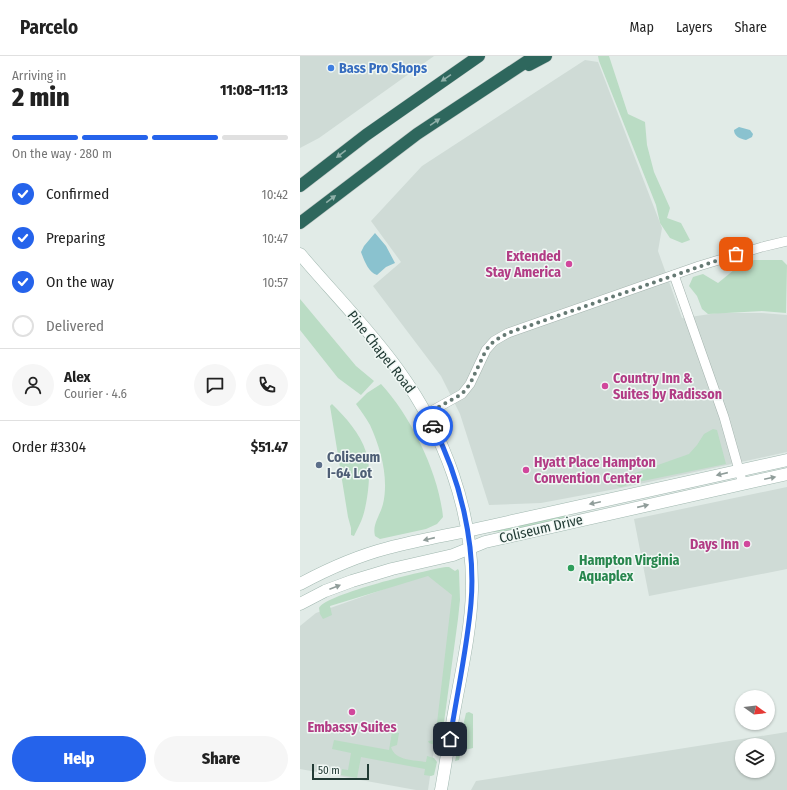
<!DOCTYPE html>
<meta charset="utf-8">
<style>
body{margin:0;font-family:"Fira Sans Condensed",sans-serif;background:#f6f6f6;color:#222;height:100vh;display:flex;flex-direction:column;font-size:15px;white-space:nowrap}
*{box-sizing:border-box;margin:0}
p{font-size:13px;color:#767676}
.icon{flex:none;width:22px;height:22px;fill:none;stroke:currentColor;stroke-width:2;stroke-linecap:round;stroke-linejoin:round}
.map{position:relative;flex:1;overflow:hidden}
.panel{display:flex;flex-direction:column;background:#fff;width:300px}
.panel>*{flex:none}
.needle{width:26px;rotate:105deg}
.controls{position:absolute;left:435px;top:634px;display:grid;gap:8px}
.controls a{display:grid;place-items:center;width:40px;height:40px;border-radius:50%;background:#fff;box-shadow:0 1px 3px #0004;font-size:20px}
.scale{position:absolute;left:12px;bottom:10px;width:57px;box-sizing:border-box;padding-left:4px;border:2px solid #223b35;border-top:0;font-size:11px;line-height:14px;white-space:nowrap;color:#223b35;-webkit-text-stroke:3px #f1f8f5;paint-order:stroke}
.pin{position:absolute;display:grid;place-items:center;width:34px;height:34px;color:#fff;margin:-17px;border-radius:8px;box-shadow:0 2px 6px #0006}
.courier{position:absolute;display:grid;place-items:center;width:40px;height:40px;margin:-20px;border:3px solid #2563eb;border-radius:50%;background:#fff;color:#222;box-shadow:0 1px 5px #0007}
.headline em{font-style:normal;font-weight:800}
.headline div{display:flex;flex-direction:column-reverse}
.headline{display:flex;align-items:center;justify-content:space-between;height:68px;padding:0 12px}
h1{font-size:26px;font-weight:800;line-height:30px}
.bar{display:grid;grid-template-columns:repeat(4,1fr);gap:6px 4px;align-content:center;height:48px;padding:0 12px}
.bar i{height:5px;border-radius:3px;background:#e0e0e0}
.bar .on{background:#2563eb}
.bar p{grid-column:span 4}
.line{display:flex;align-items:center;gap:10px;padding:0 12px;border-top:1px solid #e0e0e0}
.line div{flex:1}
.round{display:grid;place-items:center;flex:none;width:42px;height:42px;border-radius:21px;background:#f6f6f6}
ol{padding:0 12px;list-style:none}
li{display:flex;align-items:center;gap:12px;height:44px}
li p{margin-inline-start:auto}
li .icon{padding:4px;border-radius:50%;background:#2563eb;color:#fff;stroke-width:4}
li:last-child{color:#767676}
li i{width:22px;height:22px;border:2px solid #e0e0e0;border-radius:50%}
.action{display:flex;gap:8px;margin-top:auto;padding:8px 12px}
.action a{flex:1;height:46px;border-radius:24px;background:#2563eb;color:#fff;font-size:16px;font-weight:800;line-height:46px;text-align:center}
.action a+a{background:#f6f6f6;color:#222}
header{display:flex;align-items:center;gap:24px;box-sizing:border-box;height:56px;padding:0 20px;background:#fff;border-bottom:1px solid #e0e0e0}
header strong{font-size:19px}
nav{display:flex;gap:22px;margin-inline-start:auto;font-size:14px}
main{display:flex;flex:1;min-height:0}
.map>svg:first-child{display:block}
</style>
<header>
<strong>Parcelo</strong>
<nav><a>Map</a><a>Layers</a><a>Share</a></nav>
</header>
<main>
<section class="panel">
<div class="headline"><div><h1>2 min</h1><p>Arriving in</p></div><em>11:08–11:13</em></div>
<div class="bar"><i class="on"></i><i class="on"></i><i class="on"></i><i></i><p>On the way · 280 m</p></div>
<ol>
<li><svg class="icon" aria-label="check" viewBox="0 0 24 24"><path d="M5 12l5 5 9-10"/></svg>Confirmed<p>10:42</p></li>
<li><svg class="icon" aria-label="check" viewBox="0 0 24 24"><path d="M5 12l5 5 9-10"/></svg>Preparing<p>10:47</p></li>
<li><svg class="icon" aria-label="check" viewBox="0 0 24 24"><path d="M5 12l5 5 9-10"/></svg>On the way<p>10:57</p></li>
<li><i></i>Delivered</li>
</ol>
<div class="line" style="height:72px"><a class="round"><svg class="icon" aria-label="person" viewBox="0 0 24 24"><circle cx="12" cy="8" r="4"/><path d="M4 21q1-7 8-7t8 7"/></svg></a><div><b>Alex</b><p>Courier · 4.6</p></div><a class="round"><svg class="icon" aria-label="chat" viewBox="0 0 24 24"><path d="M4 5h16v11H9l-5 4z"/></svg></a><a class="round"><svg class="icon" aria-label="phone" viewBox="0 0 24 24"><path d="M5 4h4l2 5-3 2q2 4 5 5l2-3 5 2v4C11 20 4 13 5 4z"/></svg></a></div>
<div class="line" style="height:52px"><div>Order #3304</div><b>$51.47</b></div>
<div class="action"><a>Help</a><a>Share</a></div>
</section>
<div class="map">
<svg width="487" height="734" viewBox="0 0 487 734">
<rect width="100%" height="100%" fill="#e1ebe7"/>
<!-- built -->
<g fill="#cfdbd6" fill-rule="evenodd">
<path d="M0,0H134L19,82L0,92Z"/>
<path d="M285,4L298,6L362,172L358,195L382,262L418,257H462L487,259V396L321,432L241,447L189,449L160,358L141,320L73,230L101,206L71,165L122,110Z"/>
<path d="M487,431V513L349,540L334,463Z"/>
<path d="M130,517L157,538L128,734H116L0,713V570L16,557Z"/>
<path d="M487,676V734H171L176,725ZM442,689H468V715H442Z"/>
</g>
<!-- green -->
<g fill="#badcc4">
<path d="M298,0H309L328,58L345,66L347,89L354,116L370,152L367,162L381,167L390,184L382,187L370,182L360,167L356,149L299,5Z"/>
<path d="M454,204H482L487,209L486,257L462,255L408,258L402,253L397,240L389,230L393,221L403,218L418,227L440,209Z"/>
<path d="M0,243L56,310L74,325L61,339L38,322L0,274Z"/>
<path d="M81,328C111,360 139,418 143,461L137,468L126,473L80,483L75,480C72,468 80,460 83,448C89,422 81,393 70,369C66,362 61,355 56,348L67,337Z"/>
<path d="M32,348C46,362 60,377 66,396C72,412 68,444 63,460C61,467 57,473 54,480L51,479V472L48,461L30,350Z"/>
<path d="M413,373L417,374L426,408L338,426L321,431L317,430L316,427L321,422L389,398L397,389L404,378Z"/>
<path d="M265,459L267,462L208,475L191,476Z"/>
<path d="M146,511H149L155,515L158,513L159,515L160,544L158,563L142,681C140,688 135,690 129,687L128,685L135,684L152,539L128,520L30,550L32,559L23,563L20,558L19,552C26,538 126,514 146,511Z"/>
<path d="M169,656L173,658V692L161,695L159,704L155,705L166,657Z"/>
<path d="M92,676L99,677L97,689L91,691C95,705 114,704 126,706L127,700L134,702L137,706L134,719L131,720L124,719L125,713L61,701L57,722L41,719L42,713L48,714L51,697L32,693L34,684L89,694Z"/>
</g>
<!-- water -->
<g fill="#8ac2cf">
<path d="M439,71L450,74L453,78L452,81L446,84C440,83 434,80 434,74Z"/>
<path d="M75,177L86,190L95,207L86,211L77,219C68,216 64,204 61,196L64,190Z"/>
</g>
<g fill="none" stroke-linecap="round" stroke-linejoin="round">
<defs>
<g id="street">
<path d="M374,219L424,361L443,428"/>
<path d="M126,358L162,338L170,328L186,294L194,285L208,277L399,210L462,191L487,185"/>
</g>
<g id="secondary">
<path d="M0,198C33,237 69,273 99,315C145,379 173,455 172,534C171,573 162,613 155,651C150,678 146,706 141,734"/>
<path d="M0,528C28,513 57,500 88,492C122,483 156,478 190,470L487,404"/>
<path d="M0,548L25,535L52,525L92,513L153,499L185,486L487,418"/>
</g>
<g id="highway">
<path d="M229,9L246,0"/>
<path d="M0,130L66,79L179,0"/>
<path d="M0,167L117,78L235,0"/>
</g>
</defs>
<!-- street casing -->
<use href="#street" stroke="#a4b3ae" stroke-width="10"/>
<!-- secondary casing -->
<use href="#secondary" stroke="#a0b7af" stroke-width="13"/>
<!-- highway casing -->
<use href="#highway" stroke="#c1c8c6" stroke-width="13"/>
<!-- street -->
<use href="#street" stroke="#fff" stroke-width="9"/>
<!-- secondary -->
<use href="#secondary" stroke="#fff" stroke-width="12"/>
<!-- highway -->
<use href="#highway" stroke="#2e675d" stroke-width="12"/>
</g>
<!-- one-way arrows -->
<defs><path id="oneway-solid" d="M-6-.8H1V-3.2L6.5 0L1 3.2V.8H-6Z"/></defs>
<g fill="#90b0a9">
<use href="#oneway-solid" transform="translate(146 22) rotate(146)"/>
<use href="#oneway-solid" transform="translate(135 66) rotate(-34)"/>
<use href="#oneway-solid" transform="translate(41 98) rotate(143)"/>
<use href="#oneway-solid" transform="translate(31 143) rotate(-37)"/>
</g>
<g fill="#909d9a">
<use href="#oneway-solid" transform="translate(422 418) rotate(167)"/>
<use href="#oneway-solid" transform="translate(470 422) rotate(-12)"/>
<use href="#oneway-solid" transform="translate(295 447) rotate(168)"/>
<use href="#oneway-solid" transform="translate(343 450) rotate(-13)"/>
<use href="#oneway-solid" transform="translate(129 483) rotate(167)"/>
<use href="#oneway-solid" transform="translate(35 531) rotate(-21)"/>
</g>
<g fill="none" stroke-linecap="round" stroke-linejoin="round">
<!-- done -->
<path stroke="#657973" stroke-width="4" stroke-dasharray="0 7.2" d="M133,370L126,358L162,338L170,328L186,294L194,285L208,277L436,198"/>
<!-- route -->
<path stroke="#2563eb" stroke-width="5" d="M133,370C160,422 176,488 171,547C167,593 157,637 150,683"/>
</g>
<!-- markers -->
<circle fill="#3f7fe0" stroke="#f1f8f5" stroke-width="1.5" cx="31" cy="12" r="4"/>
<g fill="#d1479c" stroke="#f1f8f5" stroke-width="1.5">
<circle cx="269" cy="208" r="4"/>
<circle cx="305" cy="330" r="4"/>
<circle cx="226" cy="414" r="4"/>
<circle cx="447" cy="488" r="4"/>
<circle cx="52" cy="656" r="4"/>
</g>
<circle fill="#5c6f8a" stroke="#f1f8f5" stroke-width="1.5" cx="19" cy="409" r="4"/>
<circle fill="#2e9e5b" stroke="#f1f8f5" stroke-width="1.5" cx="271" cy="512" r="4"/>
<g text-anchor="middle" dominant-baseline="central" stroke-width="3" stroke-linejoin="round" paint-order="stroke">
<!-- shop labels -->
<g font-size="14" font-weight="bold" fill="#366cbe" stroke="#f1f8f5" text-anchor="start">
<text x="39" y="12">Bass Pro Shops</text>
</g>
<!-- hotel labels -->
<g font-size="14" font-weight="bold" fill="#b23c85" stroke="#f1f8f5" text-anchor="end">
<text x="261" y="200">Extended<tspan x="261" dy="16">Stay America</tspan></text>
<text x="313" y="322" text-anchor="start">Country Inn &amp;<tspan x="313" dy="16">Suites by Radisson</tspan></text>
<text x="234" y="406" text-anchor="start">Hyatt Place Hampton<tspan x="234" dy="16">Convention Center</tspan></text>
<text x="439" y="488">Days Inn</text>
<text x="52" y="671" text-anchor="middle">Embassy Suites</text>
</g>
<!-- street labels -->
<g font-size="14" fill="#223b35" stroke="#f1f8f5">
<text transform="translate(81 296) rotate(52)">Pine Chapel Road</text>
<text transform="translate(241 473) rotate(-13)">Coliseum Drive</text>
</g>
<!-- service labels -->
<g font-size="14" font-weight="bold" fill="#4e5e75" stroke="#f1f8f5" text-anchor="start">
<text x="27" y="401">Coliseum<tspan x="27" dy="16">I-64 Lot</tspan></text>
</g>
<!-- leisure labels -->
<g font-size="14" font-weight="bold" fill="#27864d" stroke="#f1f8f5" text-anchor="start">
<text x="279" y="504">Hampton Virginia<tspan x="279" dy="16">Aquaplex</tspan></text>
</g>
</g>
</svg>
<div class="controls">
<a><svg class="needle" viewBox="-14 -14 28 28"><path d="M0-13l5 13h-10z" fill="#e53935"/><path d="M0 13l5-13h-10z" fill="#767676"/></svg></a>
<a><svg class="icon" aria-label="layers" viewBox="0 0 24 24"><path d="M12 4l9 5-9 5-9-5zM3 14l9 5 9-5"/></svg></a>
</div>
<div class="scale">50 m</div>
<div class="pin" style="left:436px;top:198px;background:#ea580c"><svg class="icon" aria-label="bag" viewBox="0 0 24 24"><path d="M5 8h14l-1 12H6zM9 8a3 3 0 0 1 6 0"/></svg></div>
<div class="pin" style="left:150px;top:683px;background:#1f2937"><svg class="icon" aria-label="home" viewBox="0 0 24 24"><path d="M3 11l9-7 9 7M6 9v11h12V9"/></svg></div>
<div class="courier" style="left:133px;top:370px"><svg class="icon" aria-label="car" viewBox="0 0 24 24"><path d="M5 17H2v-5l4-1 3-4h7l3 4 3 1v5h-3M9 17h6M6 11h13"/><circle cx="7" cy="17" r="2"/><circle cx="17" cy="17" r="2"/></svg></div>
</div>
</main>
